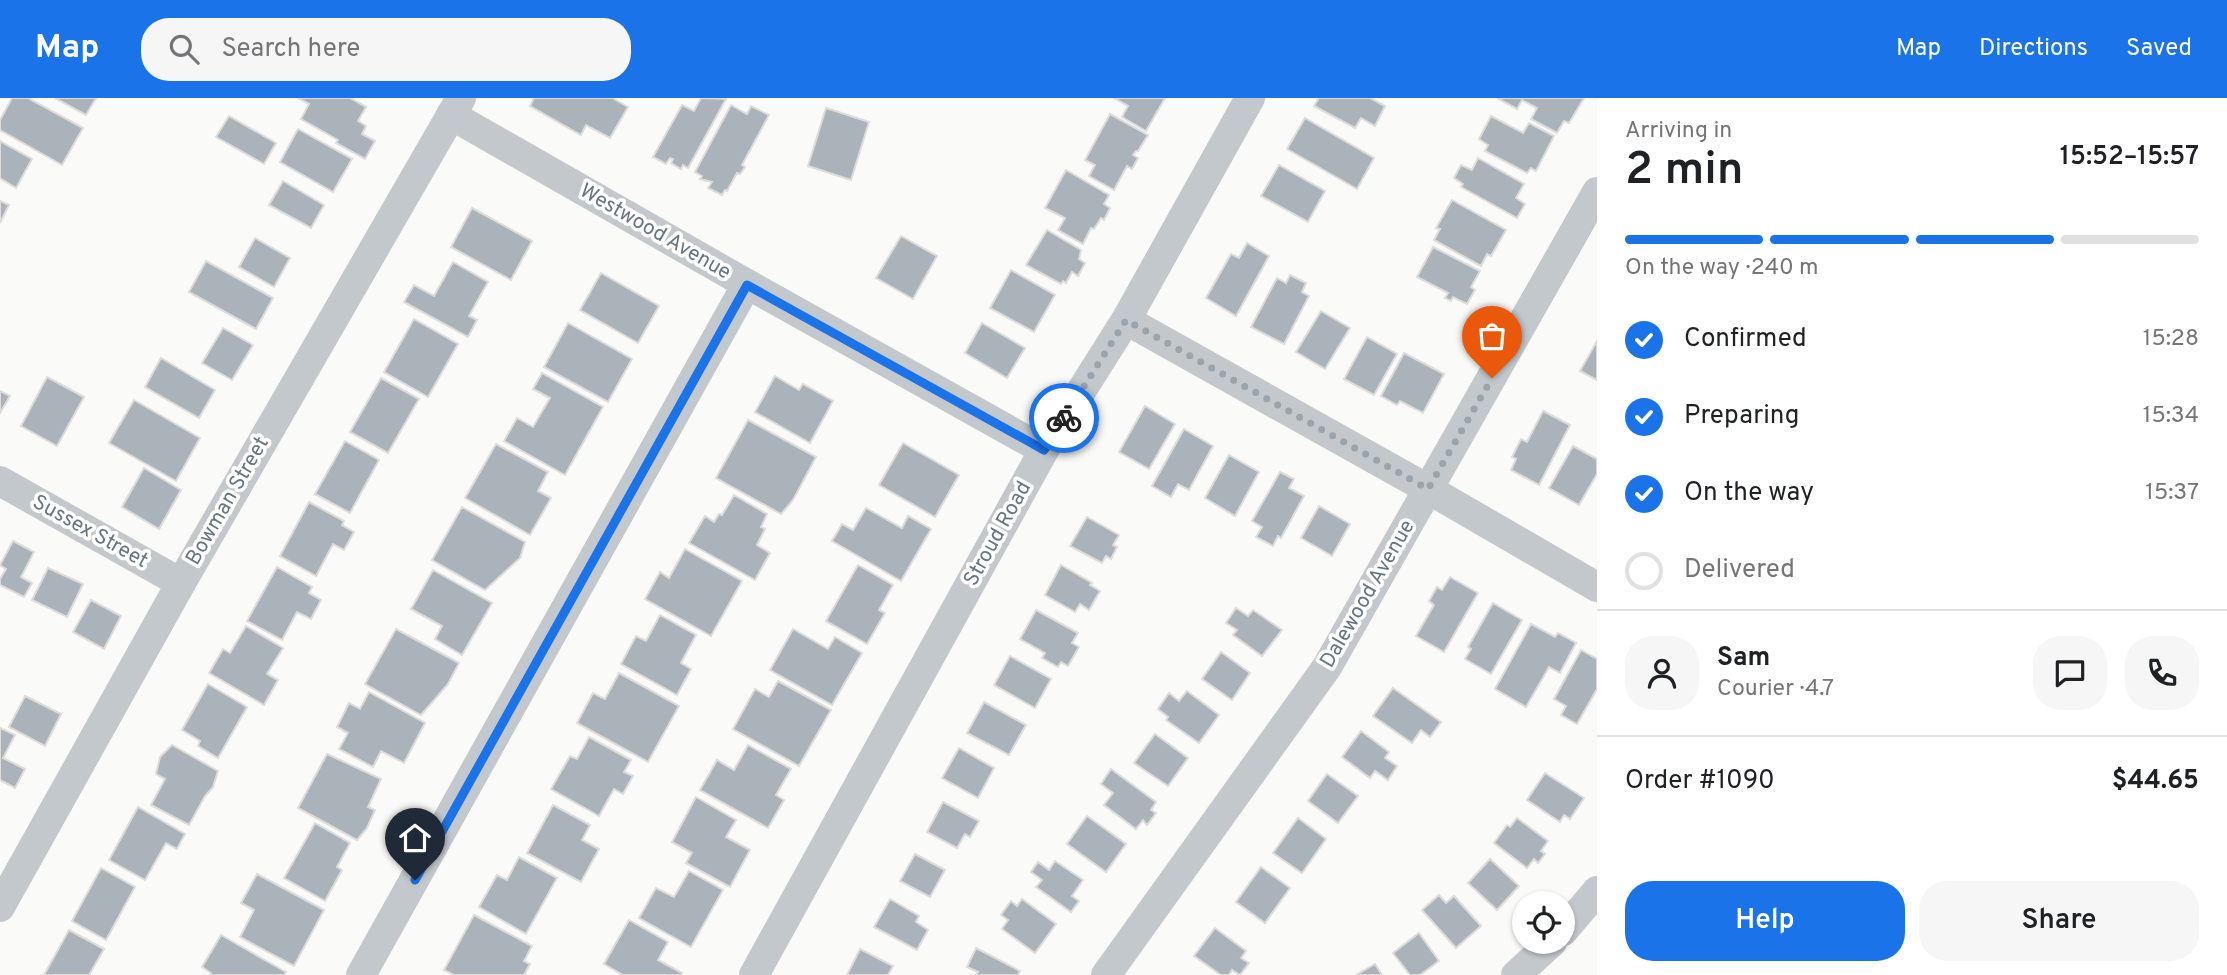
<!DOCTYPE html>
<meta charset="utf-8">
<style>
body{margin:0;font-family:Overpass,sans-serif;background:#f6f6f6;color:#202124;height:100vh;display:flex;flex-direction:column;font-size:26px;white-space:nowrap}
*{box-sizing:border-box;margin:0}
p{font-size:23px;color:#757577}
.icon{flex:none;width:38px;height:38px;fill:none;stroke:currentColor;stroke-width:2;stroke-linecap:round;stroke-linejoin:round}
.map{position:relative;flex:1;overflow:hidden}
.details{display:flex;flex-direction:column;background:#fff;width:630px}
.details>*{flex:none}
.tools{position:absolute;left:1512px;top:793px;display:grid;gap:14px}
.tools a{display:grid;place-items:center;width:63px;height:63px;border-radius:50%;background:#fff;box-shadow:0 2px 5px #0004;font-size:35px}
.pin{position:absolute;display:grid;place-items:center;width:60px;height:60px;color:#fff;margin:-72px -30px;border-radius:50% 50% 50% 0;rotate:-45deg;box-shadow:0 0 7px #0007}
.pin .icon{rotate:45deg}
.courier{position:absolute;display:grid;place-items:center;width:70px;height:70px;margin:-35px;border:5px solid #1a73e8;border-radius:50%;background:#fff;color:#222;box-shadow:0 2px 9px #0007}
.headline em{font-style:normal;font-weight:600}
.headline div{display:flex;flex-direction:column-reverse}
.headline{display:flex;align-items:center;justify-content:space-between;height:119px;padding:0 28px}
h1{font-size:46px;font-weight:600;line-height:52px}
.bar{display:grid;grid-template-columns:repeat(4,1fr);gap:10px 7px;align-content:center;height:84px;padding:0 28px}
.bar i{height:9px;border-radius:5px;background:#e0e0e0}
.bar .current{background:#1a73e8}
.bar p{grid-column:span 4}
.line{display:flex;align-items:center;gap:18px;padding:0 28px;border-top:2px solid #e0e0e0}
.line div{flex:1}
.round{display:grid;place-items:center;flex:none;width:74px;height:74px;border-radius:28px;background:#f6f6f6}
ol{padding:0 28px;list-style:none}
li{display:flex;align-items:center;gap:21px;height:77px}
li p{margin-inline-start:auto}
li .icon{padding:7px;border-radius:50%;background:#1a73e8;color:#fff;stroke-width:4}
li:last-child{color:#757577}
li i{width:38px;height:38px;border:4px solid #e0e0e0;border-radius:50%}
.cta{display:flex;gap:14px;margin-top:auto;padding:14px 28px}
.cta a{flex:1;height:80px;border-radius:28px;background:#1a73e8;color:#fff;font-size:28px;font-weight:600;line-height:80px;text-align:center}
.cta a+a{background:#f6f6f6;color:#202124}
header{display:flex;align-items:center;gap:42px;box-sizing:border-box;height:98px;padding:0 35px;background:#1a73e8;color:#fff}
header strong{font-size:33px}
nav{display:flex;gap:38px;margin-inline-start:auto;font-size:24px}
.search{width:490px;height:63px;background:#f6f6f6;display:flex;align-items:center;gap:18px;box-sizing:border-box;padding:0 24px;border-radius:28px;color:#757577;font-size:26px}
main{display:flex;flex:1;min-height:0}
.map>svg:first-child{display:block}
</style>
<header>
<strong>Map</strong>
<div class="search"><svg class="icon" aria-label="search" viewBox="0 0 24 24"><circle cx="10" cy="10" r="6"/><path d="M15 15l6 6"/></svg>Search here</div>
<nav><a>Map</a><a>Directions</a><a>Saved</a></nav>
</header>
<main>
<div class="map">
<svg width="1597" height="877" viewBox="0 0 1597 877">
<rect width="100%" height="100%" fill="#fafaf8"/>
<!-- building -->
<g fill="#aab3b9" stroke="#dcdcda" stroke-width="2">
<path d="M12,0H28L83,30L62,67L0,32V22Z"/>
<path d="M55,0H96L86,17Z"/>
<path d="M298,0H350L366,9L358,23L366,28L362,36L375,43L365,61L336,45L338,42L301,21L309,6Z"/>
<path d="M534,0H612L628,9L610,40L586,27L581,37L530,8Z"/>
<path d="M701,0L726,1L688,70L683,67L681,71L671,65L673,61L670,60L666,66L653,59L682,7L694,13Z"/>
<path d="M1114,0H1165L1146,33L1122,19L1128,8Z"/>
<path d="M1319,0H1370L1385,8L1375,28L1361,20L1355,30L1314,8Z"/>
<path d="M1497,0H1584L1569,25L1564,23L1557,35L1531,21L1537,10L1522,2L1517,11Z"/>
<path d="M731,7L747,16L751,8L769,17L742,67L745,69L740,76L737,75L727,93L725,92L722,97L708,90L712,84L700,81L702,78L695,74Z"/>
<path d="M826,10L869,24L851,82L808,68Z"/>
<path d="M1110,16L1148,37L1138,53H1136L1133,57L1138,60L1132,71L1127,68L1114,92L1089,78L1095,67L1085,62Z"/>
<path d="M229,18L276,45L264,66L216,39Z"/>
<path d="M1491,18L1523,35L1529,25L1554,38L1536,73L1531,70L1527,75L1485,53L1488,47L1479,41Z"/>
<path d="M1305,20L1374,60L1357,91L1287,51Z"/>
<path d="M298,31L352,61L333,94L280,64Z"/>
<path d="M0,43L32,61L16,90L0,80Z"/>
<path d="M1478,60L1524,86L1516,100L1525,106L1517,120L1461,89L1463,86L1454,80L1461,67L1472,72Z"/>
<path d="M1279,67L1325,93L1308,124L1261,98Z"/>
<path d="M1066,72L1109,97L1104,106L1110,110L1104,122L1101,120L1094,131L1091,130L1083,146L1058,132L1065,120L1045,110Z"/>
<path d="M283,83L324,107L311,130L269,107Z"/>
<path d="M1452,102L1506,132L1491,158L1487,156L1481,168L1434,142L1440,131L1436,130Z"/>
<path d="M0,103L9,107L0,125Z"/>
<path d="M472,110L532,143L511,182L451,149Z"/>
<path d="M1047,132L1081,152L1079,161L1085,165L1078,178L1072,174L1066,185L1063,183L1061,186L1026,167Z"/>
<path d="M901,138L937,158L913,201L876,180Z"/>
<path d="M255,140L290,160L274,189L239,169Z"/>
<path d="M1247,145L1269,158L1236,218L1206,200L1231,156L1239,160Z"/>
<path d="M1433,149L1480,173L1471,189L1475,192L1467,206L1453,199L1451,203L1445,200L1448,195L1417,179Z"/>
<path d="M206,163L273,200L256,231L189,194Z"/>
<path d="M453,164L488,184L469,218L477,222L468,239L404,204L414,187L434,198Z"/>
<path d="M1011,172L1055,197L1034,234L990,210Z"/>
<path d="M601,175L659,208L638,245L580,212Z"/>
<path d="M1290,177L1306,185L1302,194L1309,198L1284,246L1251,229L1277,180L1286,185Z"/>
<path d="M1321,213L1350,230L1325,271L1296,254Z"/>
<path d="M414,221L458,246L428,299L384,274Z"/>
<path d="M568,225L632,261L608,304L544,269Z"/>
<path d="M982,225L1025,250L1007,280L965,255Z"/>
<path d="M223,230L253,247L232,282L202,265Z"/>
<path d="M1367,239L1397,256L1374,297L1344,281Z"/>
<path d="M1597,243V282L1580,273Z"/>
<path d="M1404,255L1444,276L1423,315L1400,303L1397,307L1381,298Z"/>
<path d="M161,260L215,292L199,320L145,289Z"/>
<path d="M542,275L603,309L565,377L504,343L517,320L533,329L550,300L533,291Z"/>
<path d="M775,278L799,292L803,286L833,303L810,345L755,314Z"/>
<path d="M47,279L84,299L57,348L21,328Z"/>
<path d="M381,280L419,301L388,355L350,334Z"/>
<path d="M0,293L10,298L0,315Z"/>
<path d="M134,302L200,340L176,383L109,345Z"/>
<path d="M1145,308L1175,326L1149,371L1119,354Z"/>
<path d="M1543,313L1570,327L1539,387L1511,372L1516,361L1512,359L1521,341L1527,344Z"/>
<path d="M748,322L816,359L793,402L781,416L716,380Z"/>
<path d="M1184,331L1213,348L1189,392L1178,386L1171,399L1152,388Z"/>
<path d="M345,343L379,362L350,415L315,396Z"/>
<path d="M903,345L959,377L935,419L879,387Z"/>
<path d="M496,346L548,374L538,393L551,400L530,437L465,400Z"/>
<path d="M1573,348L1597,361V376L1579,407L1549,390Z"/>
<path d="M1229,357L1259,374L1235,418L1205,400Z"/>
<path d="M144,370L181,392L159,431L122,409Z"/>
<path d="M1280,374L1294,381L1289,390L1304,398L1281,440L1278,438L1273,448L1256,439L1262,429L1252,423Z"/>
<path d="M734,397L767,416L761,429L765,431L757,447L770,455L755,482L689,445L705,418L714,424L719,416L722,417Z"/>
<path d="M309,404L344,423L342,427L354,434L344,452L333,446L316,478L280,458Z"/>
<path d="M1319,408L1350,426L1332,458L1301,440Z"/>
<path d="M462,409L525,444L520,460L485,492L432,462Z"/>
<path d="M866,410L902,430L908,418L931,431L901,483L832,443L842,426L853,432Z"/>
<path d="M1087,419L1119,437L1113,447L1117,449L1111,461L1106,458L1102,465L1070,448Z"/>
<path d="M13,443L34,454L21,479L32,485L24,499L0,487V481L6,471L0,467Z"/>
<path d="M685,451L742,483L711,538L645,501L660,474L669,480Z"/>
<path d="M858,467L893,487L879,512L885,515L867,546L826,523Z"/>
<path d="M1061,467L1092,485L1090,487L1100,493L1089,512L1080,506L1075,514L1045,497Z"/>
<path d="M277,469L312,489L309,495L321,502L311,521L297,514L282,542L247,523Z"/>
<path d="M48,470L83,486L67,519L32,502Z"/>
<path d="M433,472L492,505L462,557L435,541L442,528L411,511Z"/>
<path d="M1450,479L1478,495L1444,554L1416,538L1434,507L1429,503L1437,489L1442,492Z"/>
<path d="M91,502L121,518L104,551L73,534Z"/>
<path d="M1493,505L1522,522L1491,576L1465,561L1471,551L1468,549Z"/>
<path d="M1236,510L1248,518L1253,512L1282,532L1262,558L1233,537L1237,532L1226,525Z"/>
<path d="M1036,512L1078,535L1072,545L1079,549L1068,568L1061,564L1058,569L1042,560L1045,555L1020,541Z"/>
<path d="M660,517L696,537L681,565L691,571L677,597L621,566L636,538L646,543Z"/>
<path d="M1531,526L1555,539L1558,535L1576,545L1560,575L1549,569L1526,609L1495,591Z"/>
<path d="M246,528L283,550L267,576L278,582L264,607L209,575L223,551L230,555Z"/>
<path d="M396,531L459,565L448,586L421,617L365,586Z"/>
<path d="M793,531L828,551L835,539L862,555L832,607L770,572Z"/>
<path d="M1581,552L1597,561V591L1577,626L1561,617L1566,608L1554,601Z"/>
<path d="M1221,554L1250,575L1232,602L1202,581Z"/>
<path d="M1010,558L1051,581L1035,610L994,587Z"/>
<path d="M619,575L679,608L648,664L577,625L593,595L605,601Z"/>
<path d="M778,583L831,612L799,668L733,631L755,591L769,599Z"/>
<path d="M208,586L247,609L218,660L198,648L200,643L182,632Z"/>
<path d="M1393,590L1441,624L1430,639L1421,632L1412,645L1373,618Z"/>
<path d="M1187,593L1219,617L1199,645L1166,622L1168,619L1158,611L1169,595L1179,603Z"/>
<path d="M369,594L425,625L404,665L381,653L373,669L339,651L348,635L337,629L349,605L360,611Z"/>
<path d="M25,598L61,616L45,648L9,629Z"/>
<path d="M984,604L1026,627L1009,657L967,635Z"/>
<path d="M0,630L15,637L3,660L25,671L15,690L0,682Z"/>
<path d="M1361,633L1389,654L1385,660L1397,668L1388,682L1375,673L1370,680L1342,659Z"/>
<path d="M1155,636L1188,660L1168,688L1134,665Z"/>
<path d="M589,639L631,662L624,674L633,678L623,696L614,691L599,718L551,691L570,658L577,661Z"/>
<path d="M172,647L218,673L213,689L205,698L189,727L151,707L165,681L156,676L160,659Z"/>
<path d="M748,647L791,671L776,697L784,702L768,730L700,692L717,662L734,672Z"/>
<path d="M959,650L994,670L978,700L942,680Z"/>
<path d="M327,656L381,681L368,709L375,712L367,730L357,742L298,710Z"/>
<path d="M1111,671L1156,704L1151,712L1156,715L1147,727L1143,722L1136,731L1104,707L1113,695L1101,686Z"/>
<path d="M1545,675L1584,700L1570,721L1564,717L1560,724L1527,702Z"/>
<path d="M1327,676L1358,698L1338,725L1308,703Z"/>
<path d="M696,699L736,722L726,739L750,752L730,789L686,765L692,755L672,744Z"/>
<path d="M943,704L979,723L970,739L965,736L957,750L927,734Z"/>
<path d="M553,707L590,727L582,742L599,751L581,784L527,755Z"/>
<path d="M138,709L185,736L177,751L166,745L145,782L109,762Z"/>
<path d="M1087,718L1126,746L1106,774L1067,746Z"/>
<path d="M1298,720L1326,741L1302,775L1273,755Z"/>
<path d="M1517,720L1548,743L1541,753L1545,756L1538,765L1534,761L1527,770L1494,745L1507,727L1510,729Z"/>
<path d="M315,725L350,745L337,769L342,772L325,803L284,780Z"/>
<path d="M915,756L945,772L930,799L900,783Z"/>
<path d="M519,759L557,780L526,836L479,809L497,777L507,782Z"/>
<path d="M1490,761L1519,788L1497,812L1468,785Z"/>
<path d="M1055,763L1083,782L1072,798L1079,803L1071,814L1036,789L1042,782L1031,774L1038,764L1049,772Z"/>
<path d="M1261,769L1290,790L1265,825L1236,804Z"/>
<path d="M101,770L135,789L106,842L72,823Z"/>
<path d="M689,773L723,792L691,849L639,820L656,790L674,799Z"/>
<path d="M257,776L324,812L294,868L240,839L254,812L241,805Z"/>
<path d="M1439,797L1446,805L1454,798L1481,828L1456,850L1422,812Z"/>
<path d="M890,801L919,818L916,824L928,832L917,852L874,829Z"/>
<path d="M1022,801L1056,826L1035,855L1002,831L1008,822L1001,817L1011,803L1017,808Z"/>
<path d="M474,817L532,848L524,863L530,866L524,877H454L444,872Z"/>
<path d="M629,822L668,844L658,862L682,875L681,877H623L604,866Z"/>
<path d="M1215,830L1246,853L1241,860L1249,865L1240,877L1232,872L1229,877H1221L1194,858Z"/>
<path d="M69,832L104,851L89,877H44Z"/>
<path d="M1419,835L1439,863L1420,877H1410L1393,855Z"/>
<path d="M221,837L286,874L284,877H210L211,875L202,869Z"/>
<path d="M976,850L1020,873L1018,877H976L978,874L967,869Z"/>
<path d="M860,851L893,868L888,877H847Z"/>
<path d="M1375,866L1382,877H1356Z"/>
</g>
<g fill="none" stroke-linecap="round" stroke-linejoin="round">
<!-- minor -->
<g stroke="#c3c8cc" stroke-width="30">
<path d="M451,17L747,186L1044,352"/>
<path d="M1126,222L1428,391L1597,489"/>
<path d="M0,383L181,485"/>
<path d="M0,809L181,485L461,0"/>
<path d="M1563,833L1597,793"/>
<path d="M361,877L747,186"/>
<path d="M754,877L1044,352L1126,222L1250,0"/>
<path d="M1106,877L1327,569L1597,94"/>
<path d="M1516,877L1552,844"/>
</g>
</g>
<g fill="none" stroke-linecap="round" stroke-linejoin="round">
<!-- done -->
<path stroke="#99a4ac" stroke-width="7" stroke-dasharray="0 12.6" d="M1064,320L1126,222L1428,391L1492,280"/>
<!-- route -->
<path stroke="#1a73e8" stroke-width="9" d="M415,782L747,187L1044,352L1064,320"/>
</g>
<g text-anchor="middle" dominant-baseline="central" stroke-width="7" stroke-linejoin="round" paint-order="stroke">
<!-- street labels -->
<g font-size="21" fill="#657683" stroke="#fff">
<text transform="translate(655 134) rotate(30)">Westwood Avenue</text>
<text transform="translate(228 403) rotate(-60)">Bowman Street</text>
<text transform="translate(90 434) rotate(29)">Sussex Street</text>
<text transform="translate(998 436) rotate(-61)">Stroud Road</text>
<text transform="translate(1368 496) rotate(-60)">Dalewood Avenue</text>
</g>
</g>
</svg>
<div class="tools">
<a><svg class="icon" aria-label="locate" viewBox="0 0 24 24"><circle cx="12" cy="12" r="6"/><path d="M12 2v4M12 18v4M2 12h4M18 12h4"/></svg></a>
</div>
<div class="pin" style="left:1492px;top:280px;background:#ea580c"><svg class="icon" aria-label="bag" viewBox="0 0 24 24"><path d="M5 8h14l-1 12H6zM9 8a3 3 0 0 1 6 0"/></svg></div>
<div class="pin" style="left:415px;top:782px;background:#1f2937"><svg class="icon" aria-label="home" viewBox="0 0 24 24"><path d="M3 11l9-7 9 7M6 9v11h12V9"/></svg></div>
<div class="courier" style="left:1064px;top:320px"><svg class="icon" aria-label="bike" viewBox="0 0 24 24"><circle cx="6" cy="16" r="4"/><circle cx="18" cy="16" r="4"/><path d="M6 16l4-8h5l3 8M10 8l3 8H6M13 5h3"/></svg></div>
</div>
<section class="details">
<div class="headline"><div><h1>2 min</h1><p>Arriving in</p></div><em>15:52–15:57</em></div>
<div class="bar"><i class="current"></i><i class="current"></i><i class="current"></i><i></i><p>On the way · 240 m</p></div>
<ol>
<li><svg class="icon" aria-label="check" viewBox="0 0 24 24"><path d="M5 12l5 5 9-10"/></svg>Confirmed<p>15:28</p></li>
<li><svg class="icon" aria-label="check" viewBox="0 0 24 24"><path d="M5 12l5 5 9-10"/></svg>Preparing<p>15:34</p></li>
<li><svg class="icon" aria-label="check" viewBox="0 0 24 24"><path d="M5 12l5 5 9-10"/></svg>On the way<p>15:37</p></li>
<li><i></i>Delivered</li>
</ol>
<div class="line" style="height:126px"><a class="round"><svg class="icon" aria-label="person" viewBox="0 0 24 24"><circle cx="12" cy="8" r="4"/><path d="M4 21q1-7 8-7t8 7"/></svg></a><div><b>Sam</b><p>Courier · 4.7</p></div><a class="round"><svg class="icon" aria-label="chat" viewBox="0 0 24 24"><path d="M4 5h16v11H9l-5 4z"/></svg></a><a class="round"><svg class="icon" aria-label="phone" viewBox="0 0 24 24"><path d="M5 4h4l2 5-3 2q2 4 5 5l2-3 5 2v4C11 20 4 13 5 4z"/></svg></a></div>
<div class="line" style="height:91px"><div>Order #1090</div><b>$44.65</b></div>
<div class="cta"><a>Help</a><a>Share</a></div>
</section>
</main>
